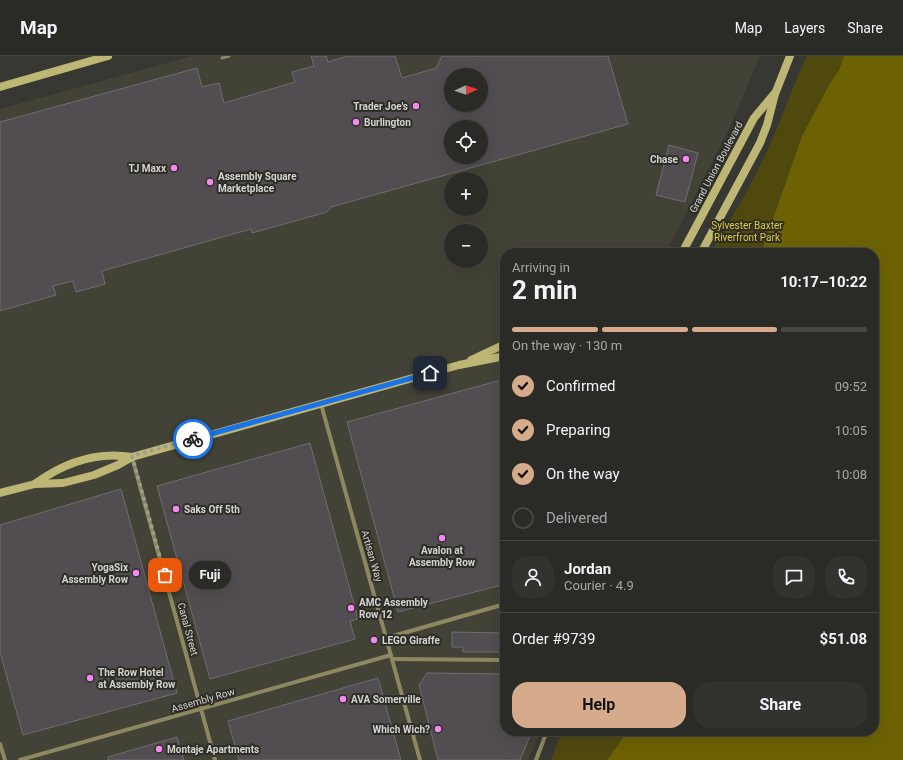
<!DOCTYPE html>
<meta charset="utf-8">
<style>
body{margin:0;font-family:Roboto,sans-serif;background:#32322e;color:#f1f3f6;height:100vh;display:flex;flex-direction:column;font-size:15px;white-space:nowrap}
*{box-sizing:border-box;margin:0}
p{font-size:13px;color:#a5a7a7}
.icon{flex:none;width:22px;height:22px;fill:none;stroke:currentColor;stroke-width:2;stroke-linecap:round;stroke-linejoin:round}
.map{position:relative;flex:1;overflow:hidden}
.drawer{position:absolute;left:500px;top:192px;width:379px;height:488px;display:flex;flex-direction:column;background:#2a2a26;border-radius:16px;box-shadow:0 4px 16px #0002,0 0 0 1px #464643}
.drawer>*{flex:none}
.needle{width:26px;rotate:86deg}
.controls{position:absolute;left:444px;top:12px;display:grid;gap:8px}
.controls a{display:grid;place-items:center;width:44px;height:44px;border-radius:50%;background:#2a2a26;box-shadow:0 4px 16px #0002,0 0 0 1px #464643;font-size:20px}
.pin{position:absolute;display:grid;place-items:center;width:34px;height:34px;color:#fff;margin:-17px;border-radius:8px;box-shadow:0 2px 6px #0006}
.courier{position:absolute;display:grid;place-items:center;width:40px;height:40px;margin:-20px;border:3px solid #1a73e8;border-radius:50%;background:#fff;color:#222;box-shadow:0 1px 5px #0007}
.bubble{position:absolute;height:28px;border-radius:14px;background:#2a2a26;box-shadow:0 4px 16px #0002,0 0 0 1px #464643;font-size:13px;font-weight:700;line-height:28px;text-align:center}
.overview em{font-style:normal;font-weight:700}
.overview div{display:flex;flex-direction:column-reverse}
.overview{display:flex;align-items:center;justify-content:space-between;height:68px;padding:0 12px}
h1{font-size:26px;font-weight:700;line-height:30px}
.bar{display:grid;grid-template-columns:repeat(4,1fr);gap:6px 4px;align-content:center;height:48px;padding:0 12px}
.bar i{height:5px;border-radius:3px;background:#464643}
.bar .on{background:#d6ab8b}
.bar p{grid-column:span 4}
.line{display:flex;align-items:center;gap:10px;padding:0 12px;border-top:1px solid #464643}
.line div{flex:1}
.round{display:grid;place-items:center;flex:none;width:42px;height:42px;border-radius:16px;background:#32322e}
ol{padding:0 12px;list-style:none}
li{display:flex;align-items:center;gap:12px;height:44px}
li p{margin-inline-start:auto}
li .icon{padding:4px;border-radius:50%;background:#d6ab8b;color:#111;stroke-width:4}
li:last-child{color:#a5a7a7}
li i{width:22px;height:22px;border:2px solid #464643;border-radius:50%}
.cta{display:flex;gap:8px;margin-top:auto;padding:8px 12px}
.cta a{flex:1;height:46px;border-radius:16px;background:#d6ab8b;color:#111;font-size:16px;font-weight:700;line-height:46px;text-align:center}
.cta a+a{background:#32322e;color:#f1f3f6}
header{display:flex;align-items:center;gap:24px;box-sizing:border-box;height:56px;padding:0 20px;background:#2a2a26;border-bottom:1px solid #464643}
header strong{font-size:19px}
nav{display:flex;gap:22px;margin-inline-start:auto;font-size:14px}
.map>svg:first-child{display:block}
</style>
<header>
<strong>Map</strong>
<nav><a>Map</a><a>Layers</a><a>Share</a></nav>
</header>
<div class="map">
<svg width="903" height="704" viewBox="0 0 903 704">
<rect width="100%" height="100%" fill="#383832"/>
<!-- built -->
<path fill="#434236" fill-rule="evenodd" d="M192,0H760L729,73L666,197H505V675H541L528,704H0V53ZM451,19H481V49H451ZM451,71H481V101H451ZM451,123H481V153H451ZM451,175H481V205H451Z"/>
<!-- green -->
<g fill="#50490d">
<path d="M807,0H844L839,14L830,27L802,80L761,197H710C734,159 757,120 774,79C786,53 794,26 807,0Z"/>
<path d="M562,675H625L622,683L607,704H551Z"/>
</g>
<!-- water -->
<path fill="#6c6204" d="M844,0H903V704H607L622,683L625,675H874V197H761L802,80L830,27L839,14Z"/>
<!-- building -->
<g fill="#524d51" stroke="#716c70" fill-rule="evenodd">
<path d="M311,0H326L328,6L348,0H395L402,22L436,12L442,0H608L628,68L331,151L327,156L252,177L251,173L102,215L105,228L76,236L73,225L53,230L56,239L0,255V66L197,12L202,31L219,27L224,47L295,26L292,16L314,10ZM451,19H481V49H451ZM451,71H481V101H451Z"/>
<path d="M669,89L698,97L685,146L656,139Z"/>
<path d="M505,323V528L398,556L347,366Z"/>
<path d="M310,387L358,563L350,565L355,583L210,623L157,430Z"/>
<path d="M121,433L177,637L23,679L0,596V469Z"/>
<path d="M452,576L505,577V592H501V596H463V591H452Z"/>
<path d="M427,617L505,618V675H532L520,704H438L419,629Z"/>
<path d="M378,622L401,704H239L228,665Z"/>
<path d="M177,681L184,704H108V701Z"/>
</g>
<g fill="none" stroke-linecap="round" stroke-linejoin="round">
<!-- lane -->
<path stroke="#8d8860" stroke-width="3" d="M222,2L229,0"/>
<!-- street -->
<g stroke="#8d8860" stroke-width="4">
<path d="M321,348L420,704"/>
<path d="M132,401L215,704"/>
<path d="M386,582L505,548"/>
<path d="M392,603L505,604"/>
<path d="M0,688L5,704"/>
<path d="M20,704L391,599"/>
<path d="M536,704L547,675"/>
</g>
<!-- secondary -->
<g stroke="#bdb674" stroke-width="8">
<path d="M0,31L108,0"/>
<path d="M682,197L754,62L774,38"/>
<path d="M701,197L760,87L767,69L775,38L790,0"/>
<path d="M471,304L505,288"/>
<path d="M36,427C64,407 97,395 132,401"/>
<path d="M0,437L35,428L63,427L94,419L118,409L132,401L459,309L505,300"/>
</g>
</g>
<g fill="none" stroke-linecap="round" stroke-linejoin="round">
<!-- done -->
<path stroke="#9d9d98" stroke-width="4" stroke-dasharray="0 7.2" d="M165,519L132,400L193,383"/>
<!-- route -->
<path stroke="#1a73e8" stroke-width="5" d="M193,383L430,317"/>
</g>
<!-- markers -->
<g fill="#f489f0" stroke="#2e2d28" stroke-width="1.5">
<circle cx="416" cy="50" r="4"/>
<circle cx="356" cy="66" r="4"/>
<circle cx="686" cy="103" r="4"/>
<circle cx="174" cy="112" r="4"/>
<circle cx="210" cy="126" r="4"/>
<circle cx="176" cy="453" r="4"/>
<circle cx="442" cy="482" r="4"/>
<circle cx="136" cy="517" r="4"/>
<circle cx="351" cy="552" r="4"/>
<circle cx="374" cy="584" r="4"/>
<circle cx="90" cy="622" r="4"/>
<circle cx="343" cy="643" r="4"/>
<circle cx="438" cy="673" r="4"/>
<circle cx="159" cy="693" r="4"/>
</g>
<g text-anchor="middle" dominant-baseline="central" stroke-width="4" stroke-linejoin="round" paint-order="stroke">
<!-- poi labels -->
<g font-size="10" font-weight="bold" fill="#d3d3cf" stroke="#2e2d28" text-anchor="start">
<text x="408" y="50" text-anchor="end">Trader Joe's</text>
<text x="364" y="66">Burlington</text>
<text x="678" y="103" text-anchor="end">Chase</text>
<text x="166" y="112" text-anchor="end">TJ Maxx</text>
<text x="218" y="120">Assembly Square<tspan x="218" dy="12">Marketplace</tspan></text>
<text x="184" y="453">Saks Off 5th</text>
<text x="442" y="494" text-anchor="middle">Avalon at<tspan x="442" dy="12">Assembly Row</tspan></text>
<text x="128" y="511" text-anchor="end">YogaSix<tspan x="128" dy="12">Assembly Row</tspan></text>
<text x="359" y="546">AMC Assembly<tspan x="359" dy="12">Row 12</tspan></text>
<text x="382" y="584">LEGO Giraffe</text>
<text x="98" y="616">The Row Hotel<tspan x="98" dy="12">at Assembly Row</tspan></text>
<text x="351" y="643">AVA Somerville</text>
<text x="430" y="673" text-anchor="end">Which Wich?</text>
<text x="167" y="693">Montaje Apartments</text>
</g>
<!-- street labels -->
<g font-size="10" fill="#d3d3cf" stroke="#2e2d28">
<text transform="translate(716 111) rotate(-62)">Grand Union Boulevard</text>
<text transform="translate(372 500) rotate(74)">Artisan Way</text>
<text transform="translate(188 573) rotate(75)">Canal Street</text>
<text transform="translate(203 644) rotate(-16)">Assembly Row</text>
</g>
<!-- park labels -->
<g font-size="10" fill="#decd3d" stroke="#2e2d28">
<text x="747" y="169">Sylvester Baxter<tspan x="747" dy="12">Riverfront Park</tspan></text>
</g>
</g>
</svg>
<div class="controls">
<a><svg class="needle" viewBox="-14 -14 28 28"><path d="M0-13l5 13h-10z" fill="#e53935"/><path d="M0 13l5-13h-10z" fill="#a5a7a7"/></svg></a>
<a><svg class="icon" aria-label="locate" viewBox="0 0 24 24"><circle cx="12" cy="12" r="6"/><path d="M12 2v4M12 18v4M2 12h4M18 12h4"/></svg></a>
<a>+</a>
<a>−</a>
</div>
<div class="pin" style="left:165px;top:519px;background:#ea580c"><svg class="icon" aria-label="bag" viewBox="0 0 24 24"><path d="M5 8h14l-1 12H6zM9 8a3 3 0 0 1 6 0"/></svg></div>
<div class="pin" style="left:430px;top:317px;background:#1f2937"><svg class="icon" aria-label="home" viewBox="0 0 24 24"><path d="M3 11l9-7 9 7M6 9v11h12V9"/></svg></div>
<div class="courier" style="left:193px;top:383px"><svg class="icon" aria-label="bike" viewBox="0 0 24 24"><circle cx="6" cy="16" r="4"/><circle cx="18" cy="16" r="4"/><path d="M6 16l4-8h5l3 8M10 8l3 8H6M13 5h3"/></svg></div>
<div class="bubble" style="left:189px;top:505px;width:42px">Fuji</div>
<section class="drawer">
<div class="overview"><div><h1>2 min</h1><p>Arriving in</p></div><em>10:17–10:22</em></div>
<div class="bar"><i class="on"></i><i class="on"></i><i class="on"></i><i></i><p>On the way · 130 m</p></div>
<ol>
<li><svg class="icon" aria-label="check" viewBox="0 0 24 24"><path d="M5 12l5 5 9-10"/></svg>Confirmed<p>09:52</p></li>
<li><svg class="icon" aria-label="check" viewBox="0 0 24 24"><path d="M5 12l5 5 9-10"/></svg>Preparing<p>10:05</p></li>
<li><svg class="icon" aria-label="check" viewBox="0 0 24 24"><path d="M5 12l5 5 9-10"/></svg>On the way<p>10:08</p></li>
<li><i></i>Delivered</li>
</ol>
<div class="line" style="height:72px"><a class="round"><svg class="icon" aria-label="person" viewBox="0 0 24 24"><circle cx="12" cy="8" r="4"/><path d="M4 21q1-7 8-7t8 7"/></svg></a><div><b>Jordan</b><p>Courier · 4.9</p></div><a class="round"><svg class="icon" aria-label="chat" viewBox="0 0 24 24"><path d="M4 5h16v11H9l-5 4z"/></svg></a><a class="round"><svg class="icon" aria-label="phone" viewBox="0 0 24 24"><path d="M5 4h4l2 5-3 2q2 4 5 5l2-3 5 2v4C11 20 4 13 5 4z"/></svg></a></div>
<div class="line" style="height:52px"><div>Order #9739</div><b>$51.08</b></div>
<div class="cta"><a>Help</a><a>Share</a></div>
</section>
</div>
